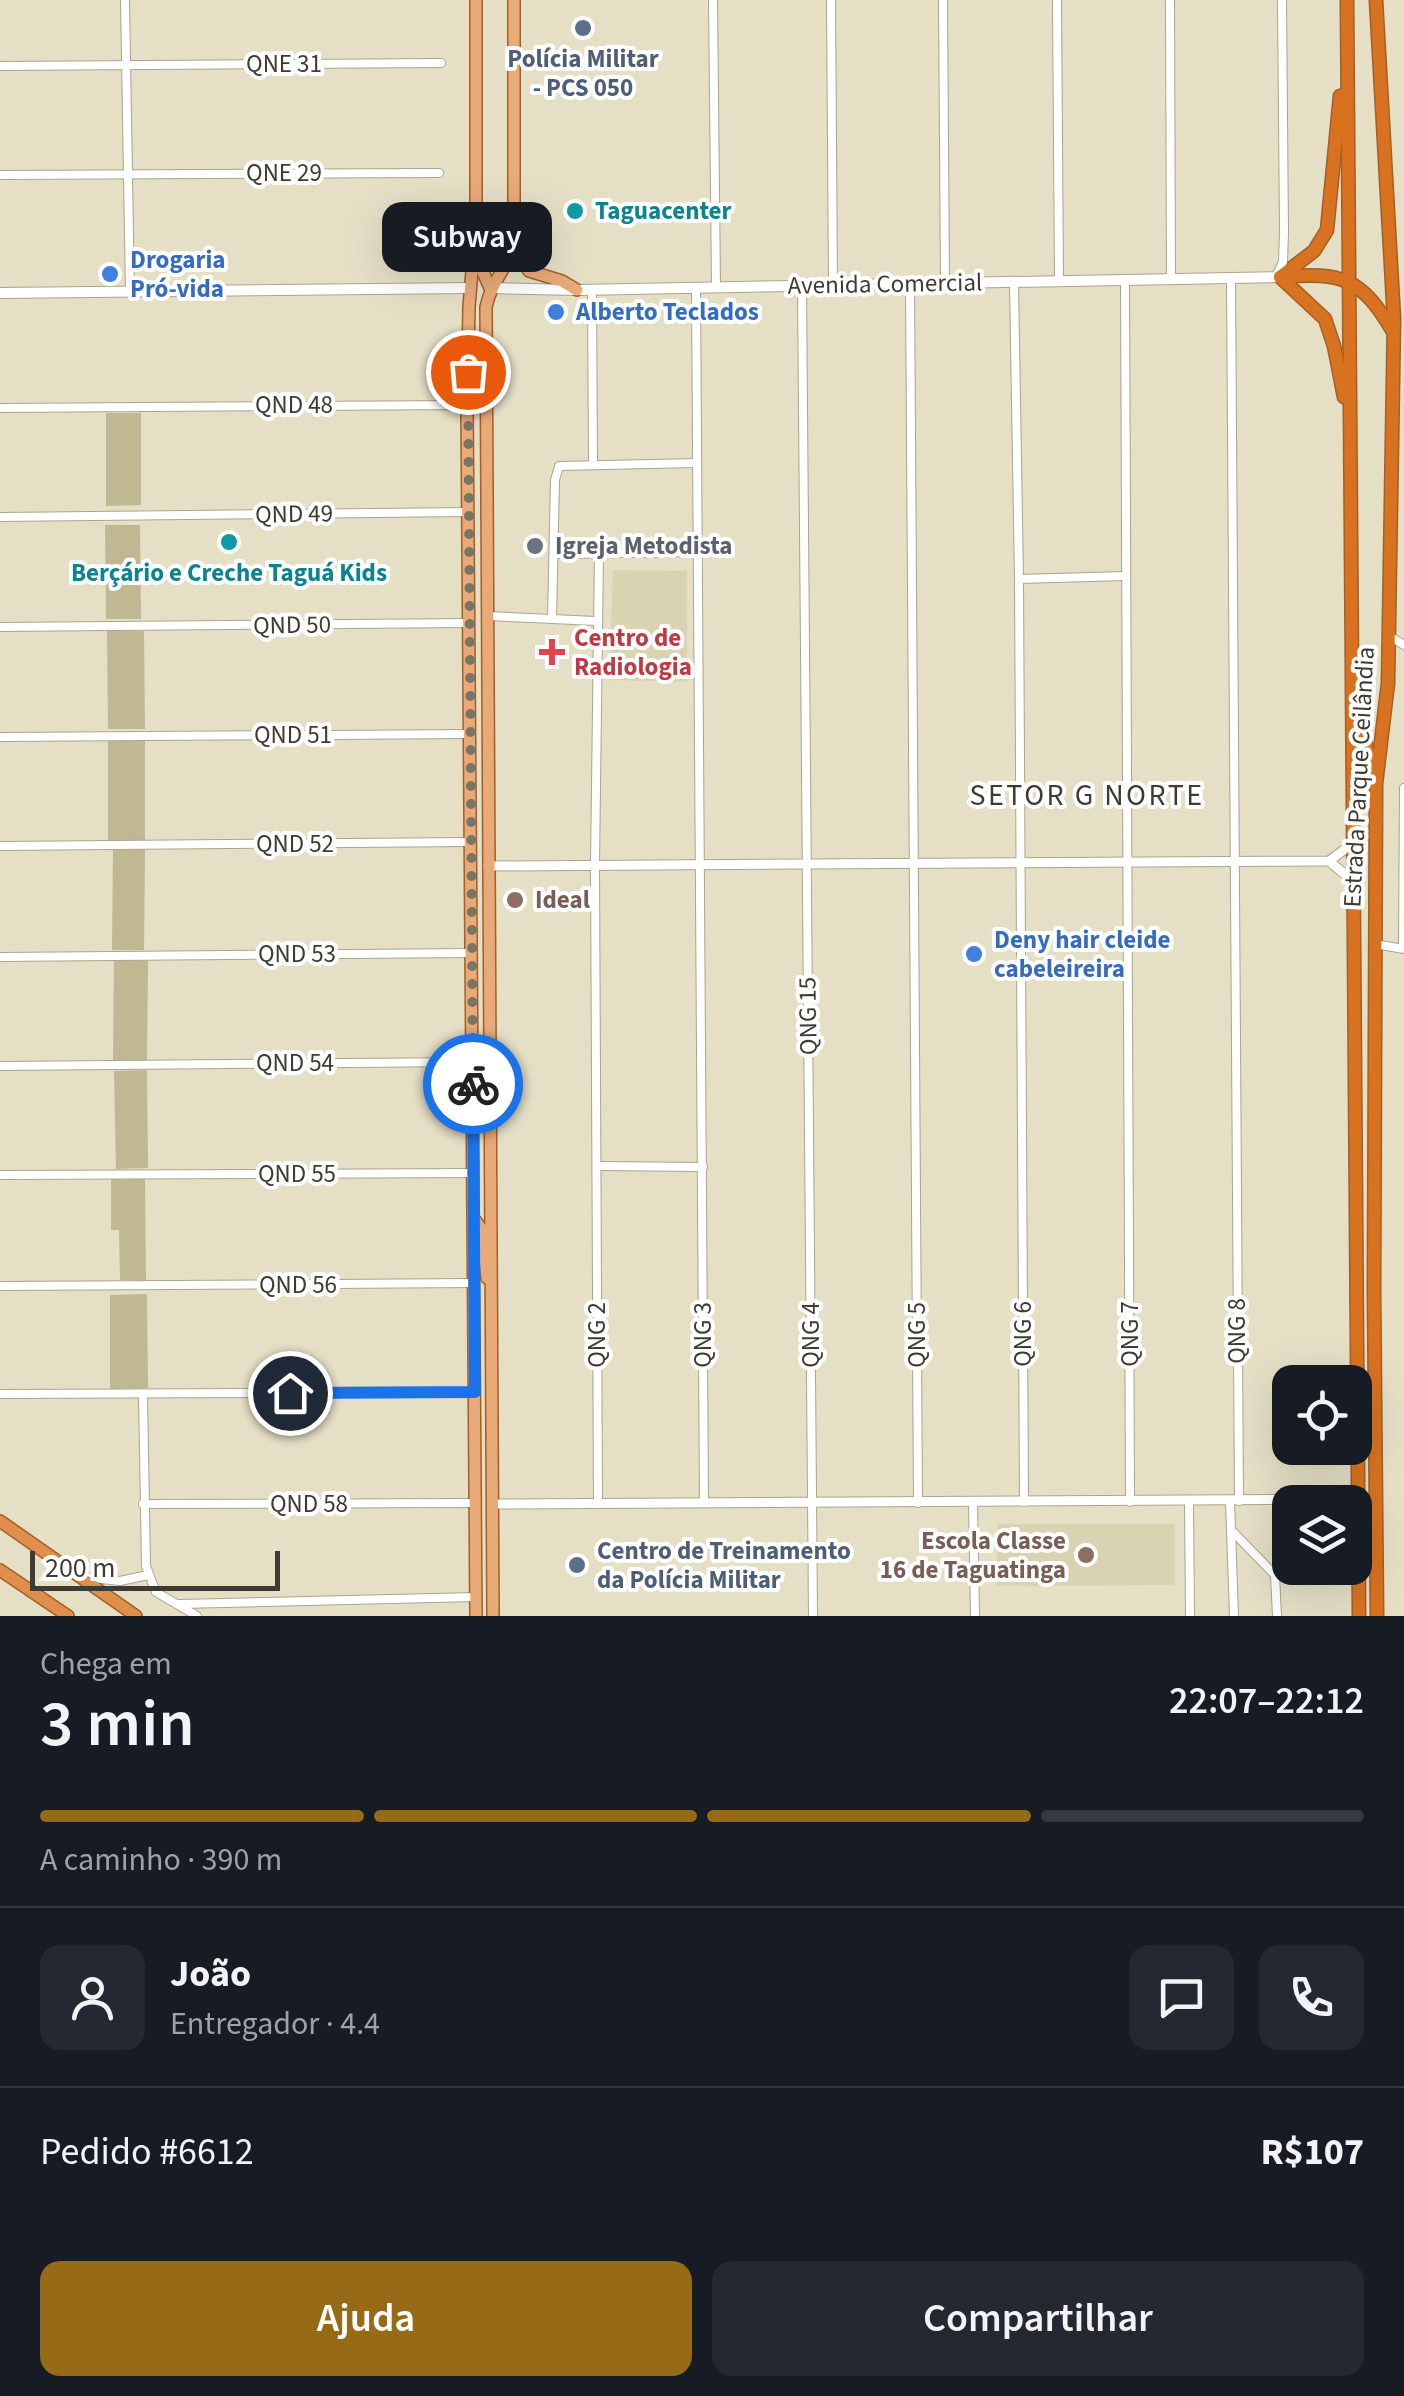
<!DOCTYPE html>
<html lang="pt">
<meta charset="utf-8">
<style>
body{margin:0;font-family:"Source Sans 3",sans-serif;background:#242831;color:#f1f3f6;height:100vh;display:flex;flex-direction:column;font-size:38px;white-space:nowrap}
*{box-sizing:border-box;margin:0}
p{font-size:32px;color:#9ea1a6}
.icon{flex:none;width:55px;height:55px;fill:none;stroke:currentColor;stroke-width:2;stroke-linecap:round;stroke-linejoin:round}
.map{position:relative;height:1616px;overflow:hidden}
.sheet{display:flex;flex-direction:column;background:#171b24;flex:1}
.sheet>*{flex:none}
.controls{position:absolute;left:1272px;top:1365px;display:grid;gap:20px}
.controls a{display:grid;place-items:center;width:100px;height:100px;border-radius:20px;background:#171b24;box-shadow:0 10px 40px #0002;font-size:50px}
.scale{position:absolute;left:30px;bottom:25px;width:250px;box-sizing:border-box;padding-left:10px;border:5px solid #3e3c32;border-top:0;font-size:28px;line-height:35px;white-space:nowrap;color:#3e3c32;-webkit-text-stroke:8px #fff;paint-order:stroke}
.pin{position:absolute;display:grid;place-items:center;width:85px;height:85px;color:#fff;margin:-42px;border:5px solid #fff;border-radius:50%;box-shadow:0 2px 10px #0007}
.courier{position:absolute;display:grid;place-items:center;width:100px;height:100px;margin:-50px;border:8px solid #1a73e8;border-radius:50%;background:#fff;color:#222;box-shadow:0 2px 12px #0007}
.bubble{position:absolute;height:70px;border-radius:20px;background:#171b24;box-shadow:0 10px 40px #0002;font-size:32px;font-weight:600;line-height:70px;text-align:center}
.headline em{font-style:normal;font-weight:600}
.headline div{display:flex;flex-direction:column-reverse}
.headline{display:flex;align-items:center;justify-content:space-between;height:170px;padding:0 40px}
h1{font-size:65px;font-weight:600;line-height:75px}
.bar{display:grid;grid-template-columns:repeat(4,1fr);gap:15px 10px;align-content:center;height:120px;padding:0 40px}
.bar i{height:12px;border-radius:8px;background:#363941}
.bar .selected{background:#976a18}
.bar p{grid-column:span 4}
.line{display:flex;align-items:center;gap:25px;padding:0 40px;border-top:2px solid #363941}
.line div{flex:1}
.round{display:grid;place-items:center;flex:none;width:105px;height:105px;border-radius:20px;background:#242831}
.action{display:flex;gap:20px;margin-top:auto;padding:20px 40px}
.action a{flex:1;height:115px;border-radius:20px;background:#976a18;color:#fff;font-size:40px;font-weight:600;line-height:115px;text-align:center}
.action a+a{background:#242831;color:#f1f3f6}
.map>svg:first-child{display:block}
</style>
<div class="map">
<svg width="1404" height="1616" viewBox="0 0 1404 1616">
<rect width="100%" height="100%" fill="#e4dfc5"/>
<!-- built -->
<g fill="#dad3b2">
<path d="M613,570L687,571V682L609,680Z"/>
<path d="M997,1524H1175V1585L997,1586Z"/>
</g>
<!-- green -->
<g fill="#c0b793">
<path d="M106,413H141V505L106,506Z"/>
<path d="M105,525H140L141,619H106Z"/>
<path d="M107,631H144L145,729H108Z"/>
<rect x="108" y="740" width="37" height="101"/>
<path d="M113,848L145,849L144,950H112Z"/>
<path d="M114,960L148,961L147,1062L113,1061Z"/>
<path d="M147,1070L148,1168L116,1169L114,1071Z"/>
<path d="M145,1178L146,1280H120L119,1230H111V1179Z"/>
<path d="M147,1294L148,1388L110,1389V1295Z"/>
</g>
<g fill="none" stroke-linecap="round" stroke-linejoin="round">
<defs>
<g id="minor">
<path d="M125,0L130,293"/>
<path d="M713,0L716,287"/>
<path d="M831,0L833,285"/>
<path d="M943,0L945,283"/>
<path d="M1057,0L1059,281"/>
<path d="M1170,0L1171,279"/>
<path d="M0,66L441,63"/>
<path d="M0,175L439,173"/>
<path d="M1277,274L1283,262L1284,232L1282,0"/>
<path d="M1231,278L1239,1501"/>
<path d="M1125,280L1130,1502"/>
<path d="M1014,282L1019,579L1024,1502"/>
<path d="M910,284L918,1503"/>
<path d="M802,286L813,1616"/>
<path d="M696,288L704,1503"/>
<path d="M592,290L593,464"/>
<path d="M0,408L467,405"/>
<path d="M0,517L468,512"/>
<path d="M554,554L698,552"/>
<path d="M1019,579L1125,576"/>
<path d="M487,616L596,621"/>
<path d="M552,619L555,480L559,466L697,463"/>
<path d="M0,627L470,623"/>
<path d="M1389,636L1404,645"/>
<path d="M0,737L471,734"/>
<path d="M0,846L471,842"/>
<path d="M1375,944L1404,949"/>
<path d="M1403,948L1404,788"/>
<path d="M0,957L472,953"/>
<path d="M0,1066L472,1062"/>
<path d="M597,1166L703,1167"/>
<path d="M0,1175L474,1173"/>
<path d="M0,1286L474,1283"/>
<path d="M0,1394L475,1392"/>
<path d="M143,1394L146,1566L156,1592L197,1616"/>
<path d="M1230,1501L1234,1616"/>
<path d="M973,1502L975,1616"/>
<path d="M1189,1502L1190,1616"/>
<path d="M143,1504L475,1503"/>
<path d="M598,1504L595,865L599,553"/>
<path d="M1233,1532L1275,1575L1277,1616"/>
<path d="M83,1577L120,1581L148,1575"/>
<path d="M179,1604L476,1597"/>
</g>
<g id="tertiary">
<path d="M1329,861L1353,881"/>
<path d="M488,866L1329,861L1352,844"/>
<path d="M492,1504L1358,1499"/>
</g>
<g id="secondary">
<path d="M490,288L577,290L1280,277"/>
<path d="M0,293L470,288"/>
</g>
<g id="primary">
<path d="M476,0V223L469,307L467,405L476,1616"/>
<path d="M479,245L487,252L498,251L511,230"/>
<path d="M480,247L483,272L490,288"/>
<path d="M514,247L529,271L562,281L577,290"/>
<path d="M475,1220L482,1230L487,1278"/>
<path d="M493,1616L486,307C491,283 505,270 514,247V0"/>
</g>
<g id="trunk">
<path d="M0,1521L136,1616"/>
<path d="M0,1570L68,1616"/>
</g>
<g id="motorway">
<path d="M1347,0L1359,1616"/>
<path d="M1376,0L1394,319L1388,683L1376,784L1374,1291L1377,1616"/>
<path d="M1280,277L1314,251L1327,230L1340,96"/>
<path d="M1280,277L1325,319L1334,346L1344,397"/>
<path d="M1282,277C1342,272 1361,278 1392,330"/>
<path d="M1358,713L1374,776"/>
</g>
</defs>
<!-- minor casing -->
<use href="#minor" stroke="#aaa58d" stroke-width="10"/>
<!-- tertiary casing -->
<use href="#tertiary" stroke="#aaa58d" stroke-width="11"/>
<!-- secondary casing -->
<use href="#secondary" stroke="#aaa58d" stroke-width="12"/>
<!-- primary casing -->
<use href="#primary" stroke="#a35f26" stroke-width="14"/>
<!-- trunk casing -->
<use href="#trunk" stroke="#a35f26" stroke-width="14"/>
<!-- motorway casing -->
<use href="#motorway" stroke="#a35f26" stroke-width="15"/>
<!-- minor -->
<use href="#minor" stroke="#fff" stroke-width="8"/>
<!-- tertiary -->
<use href="#tertiary" stroke="#fff" stroke-width="9"/>
<!-- secondary -->
<use href="#secondary" stroke="#fff" stroke-width="10"/>
<!-- primary -->
<use href="#primary" stroke="#e8aa79" stroke-width="11"/>
<!-- trunk -->
<use href="#trunk" stroke="#e08e4c" stroke-width="11"/>
<!-- motorway -->
<use href="#motorway" stroke="#d97220" stroke-width="12"/>
</g>
<g fill="none" stroke-linecap="round" stroke-linejoin="round">
<!-- done -->
<path stroke="#787565" stroke-width="10" stroke-dasharray="0 18" d="M468,372L473,1084"/>
<!-- route -->
<path stroke="#1a73e8" stroke-width="12" d="M290,1393L475,1392L473,1084"/>
</g>
<!-- markers -->
<g fill="#5c6f8a" stroke="#fff" stroke-width="4">
<circle cx="583" cy="28" r="10"/>
<circle cx="577" cy="1565" r="10"/>
</g>
<g fill="#0f9aa8" stroke="#fff" stroke-width="4">
<circle cx="575" cy="211" r="10"/>
<circle cx="229" cy="542" r="10"/>
</g>
<g fill="#3f7fe0" stroke="#fff" stroke-width="4">
<circle cx="110" cy="274" r="10"/>
<circle cx="556" cy="312" r="10"/>
<circle cx="974" cy="954" r="10"/>
</g>
<circle fill="#6b7280" stroke="#fff" stroke-width="4" cx="535" cy="546" r="10"/>
<path fill="#e0444e" stroke="#fff" stroke-width="4" d="M547 637h10v10h10v10h-10v10h-10v-10h-10v-10h10z"/>
<g fill="#8d6e63" stroke="#fff" stroke-width="4">
<circle cx="515" cy="900" r="10"/>
<circle cx="1086" cy="1555" r="10"/>
</g>
<g text-anchor="middle" dominant-baseline="central" stroke-width="8" stroke-linejoin="round" paint-order="stroke">
<!-- service labels -->
<g font-size="25" font-weight="bold" fill="#4e5e75" stroke="#fff">
<text x="583" y="59">Polícia Militar<tspan x="583" dy="29">- PCS 050</tspan></text>
<text x="597" y="1551" text-anchor="start">Centro de Treinamento<tspan x="597" dy="29">da Polícia Militar</tspan></text>
</g>
<!-- street labels -->
<g font-size="25" fill="#3e3c32" stroke="#fff">
<text x="284" y="64">QNE 31</text>
<text x="284" y="173">QNE 29</text>
<text transform="translate(885 284) rotate(-1)">Avenida Comercial</text>
<text x="294" y="405">QND 48</text>
<text transform="translate(294 514) rotate(-1)">QND 49</text>
<text transform="translate(292 625) rotate(-1)">QND 50</text>
<text x="293" y="735">QND 51</text>
<text transform="translate(1359 777) rotate(-87)">Estrada Parque Ceilândia</text>
<text x="295" y="844">QND 52</text>
<text x="297" y="954">QND 53</text>
<text transform="translate(808 1016) rotate(-91)">QNG 15</text>
<text x="295" y="1063">QND 54</text>
<text x="297" y="1174">QND 55</text>
<text x="298" y="1285">QND 56</text>
<text transform="translate(1237 1331) rotate(-90)">QNG 8</text>
<text transform="translate(1023 1334) rotate(-90)">QNG 6</text>
<text transform="translate(1130 1334) rotate(-90)">QNG 7</text>
<text transform="translate(597 1335) rotate(-90)">QNG 2</text>
<text transform="translate(703 1335) rotate(-90)">QNG 3</text>
<text transform="translate(811 1335) rotate(-90)">QNG 4</text>
<text transform="translate(917 1335) rotate(-90)">QNG 5</text>
<text x="309" y="1504">QND 58</text>
</g>
<!-- culture labels -->
<g font-size="25" font-weight="bold" fill="#0d838f" stroke="#fff" text-anchor="start">
<text x="595" y="211">Taguacenter</text>
<text x="229" y="573" text-anchor="middle">Berçário e Creche Taguá Kids</text>
</g>
<!-- shop labels -->
<g font-size="25" font-weight="bold" fill="#366cbe" stroke="#fff" text-anchor="start">
<text x="130" y="260">Drogaria<tspan x="130" dy="29">Pró-vida</tspan></text>
<text x="576" y="312">Alberto Teclados</text>
<text x="994" y="940">Deny hair cleide<tspan x="994" dy="29">cabeleireira</tspan></text>
</g>
<!-- worship labels -->
<g font-size="25" font-weight="bold" fill="#5b616d" stroke="#fff" text-anchor="start">
<text x="555" y="546">Igreja Metodista</text>
</g>
<!-- health labels -->
<g font-size="25" font-weight="bold" fill="#be3a42" stroke="#fff" text-anchor="start">
<text x="574" y="638">Centro de<tspan x="574" dy="29">Radiologia</tspan></text>
</g>
<!-- education labels -->
<g font-size="25" font-weight="bold" fill="#785e54" stroke="#fff" text-anchor="start">
<text x="535" y="900">Ideal</text>
<text x="1066" y="1541" text-anchor="end">Escola Classe<tspan x="1066" dy="29">16 de Taguatinga</tspan></text>
</g>
<!-- quarter labels -->
<g font-size="30" letter-spacing="2.5" fill="#3e3c32" stroke="#fff">
<text x="1087" y="795">SETOR G NORTE</text>
</g>
</g>
</svg>
<div class="controls">
<a><svg class="icon" aria-label="locate" viewBox="0 0 24 24"><circle cx="12" cy="12" r="6"/><path d="M12 2v4M12 18v4M2 12h4M18 12h4"/></svg></a>
<a><svg class="icon" aria-label="layers" viewBox="0 0 24 24"><path d="M12 4l9 5-9 5-9-5zM3 14l9 5 9-5"/></svg></a>
</div>
<div class="scale">200 m</div>
<div class="pin" style="left:468px;top:372px;background:#ea580c"><svg class="icon" aria-label="bag" viewBox="0 0 24 24"><path d="M5 8h14l-1 12H6zM9 8a3 3 0 0 1 6 0"/></svg></div>
<div class="pin" style="left:290px;top:1393px;background:#1f2937"><svg class="icon" aria-label="home" viewBox="0 0 24 24"><path d="M3 11l9-7 9 7M6 9v11h12V9"/></svg></div>
<div class="courier" style="left:473px;top:1084px"><svg class="icon" aria-label="bike" viewBox="0 0 24 24"><circle cx="6" cy="16" r="4"/><circle cx="18" cy="16" r="4"/><path d="M6 16l4-8h5l3 8M10 8l3 8H6M13 5h3"/></svg></div>
<div class="bubble" style="left:382px;top:202px;width:170px">Subway</div>
</div>
<section class="sheet">
<div class="headline"><div><h1>3 min</h1><p>Chega em</p></div><em>22:07–22:12</em></div>
<div class="bar"><i class="selected"></i><i class="selected"></i><i class="selected"></i><i></i><p>A caminho · 390 m</p></div>
<div class="line" style="height:180px"><a class="round"><svg class="icon" aria-label="person" viewBox="0 0 24 24"><circle cx="12" cy="8" r="4"/><path d="M4 21q1-7 8-7t8 7"/></svg></a><div><b>João</b><p>Entregador · 4.4</p></div><a class="round"><svg class="icon" aria-label="chat" viewBox="0 0 24 24"><path d="M4 5h16v11H9l-5 4z"/></svg></a><a class="round"><svg class="icon" aria-label="phone" viewBox="0 0 24 24"><path d="M5 4h4l2 5-3 2q2 4 5 5l2-3 5 2v4C11 20 4 13 5 4z"/></svg></a></div>
<div class="line" style="height:130px"><div>Pedido #6612</div><b>R$107</b></div>
<div class="action"><a>Ajuda</a><a>Compartilhar</a></div>
</section>
